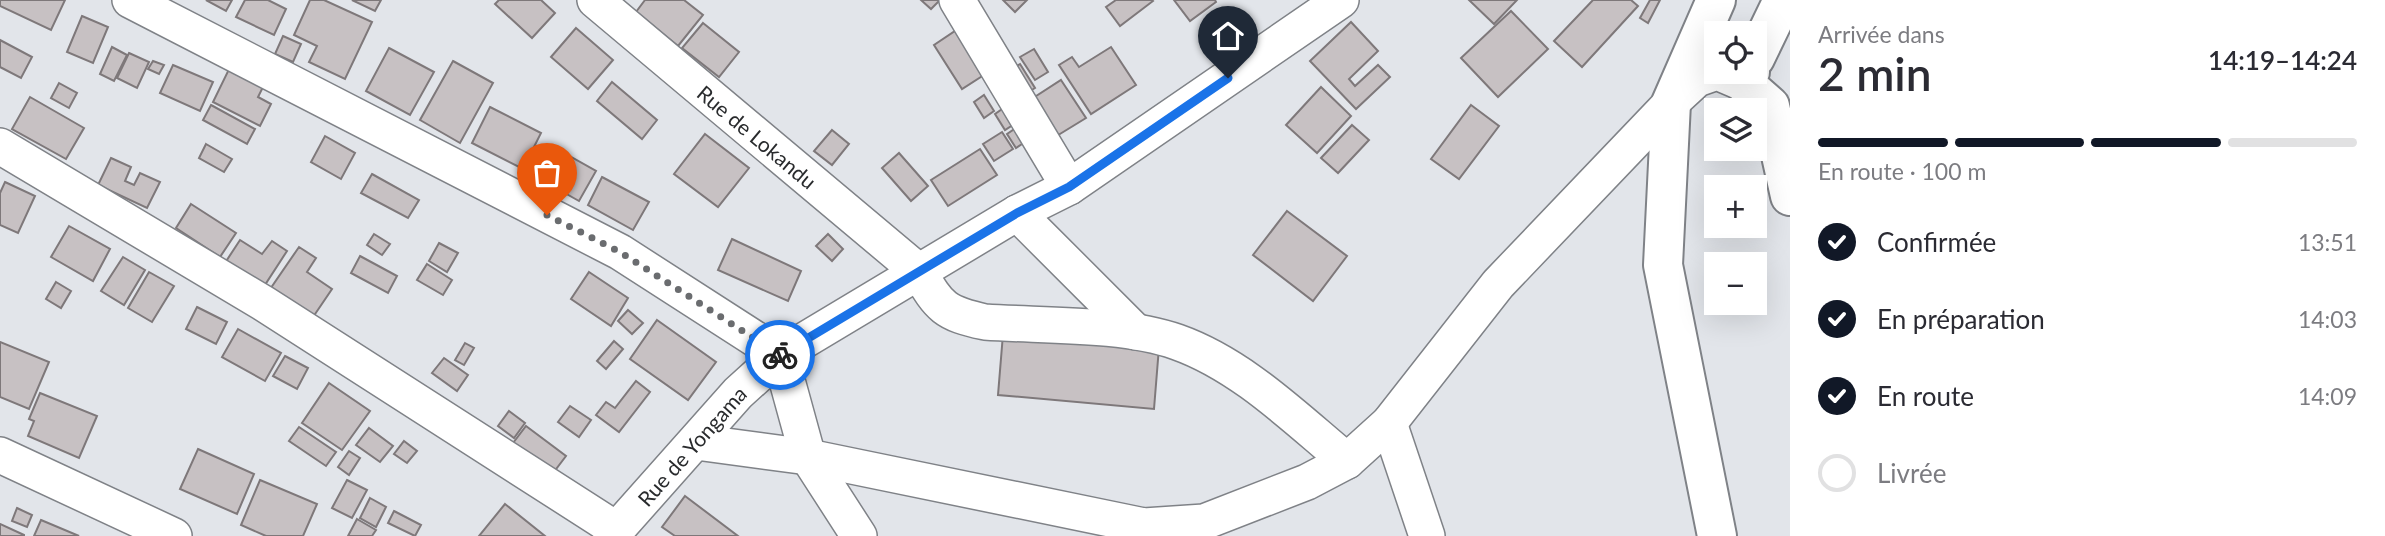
<!DOCTYPE html>
<html lang="fr">
<meta charset="utf-8">
<style>
body{margin:0;font-family:Lato,sans-serif;background:#f7f7f7;color:#2b2b33;height:100vh;display:flex;flex-direction:column;font-size:26px;white-space:nowrap}
*{box-sizing:border-box;margin:0}
p{font-size:23px;color:#7c7c81}
.icon{flex:none;width:38px;height:38px;fill:none;stroke:currentColor;stroke-width:2;stroke-linecap:round;stroke-linejoin:round}
.map{position:relative;flex:1;overflow:hidden}
.panel{display:flex;flex-direction:column;background:#fff;width:595px}
.panel>*{flex:none}
.fabs{position:absolute;left:1704px;top:21px;display:grid;gap:14px}
.fabs a{display:grid;place-items:center;width:63px;height:63px;border-radius:0px;background:#fff;box-shadow:0 7px 28px #0002;font-size:35px}
.pin{position:absolute;display:grid;place-items:center;width:60px;height:60px;color:#fff;margin:-72px -30px;border-radius:50% 50% 50% 0;rotate:-45deg;box-shadow:0 0 7px #0007}
.pin .icon{rotate:45deg}
.courier{position:absolute;display:grid;place-items:center;width:70px;height:70px;margin:-35px;border:5px solid #1a73e8;border-radius:50%;background:#fff;color:#222;box-shadow:0 2px 9px #0007}
.overview em{font-style:normal;font-weight:600}
.overview div{display:flex;flex-direction:column-reverse}
.overview{display:flex;align-items:center;justify-content:space-between;height:119px;padding:0 28px}
h1{font-size:46px;font-weight:600;line-height:52px}
.bar{display:grid;grid-template-columns:repeat(4,1fr);gap:10px 7px;align-content:center;height:84px;padding:0 28px}
.bar i{height:9px;border-radius:5px;background:#e1e1e2}
.bar .on{background:#111827}
.bar p{grid-column:span 4}
ol{padding:0 28px;list-style:none}
li{display:flex;align-items:center;gap:21px;height:77px}
li p{margin-inline-start:auto}
li .icon{padding:7px;border-radius:50%;background:#111827;color:#fff;stroke-width:4}
li:last-child{color:#7c7c81}
li i{width:38px;height:38px;border:4px solid #e1e1e2;border-radius:50%}
main{display:flex;flex:1;min-height:0}
.map>svg:first-child{display:block}
</style>
<main>
<div class="map">
<svg width="1790" height="536" viewBox="0 0 1790 536">
<rect width="100%" height="100%" fill="#e2e5ea"/>
<!-- building -->
<g fill="#c7c1c3" stroke="#7e787a" stroke-width="2">
<path d="M0,0H65L51,30L0,6Z"/>
<path d="M206,0H232L226,11Z"/>
<path d="M245,0H268L286,9L274,35L236,17Z"/>
<path d="M310,0H324L372,22L345,79L309,62L317,46L294,35Z"/>
<path d="M352,0H381L375,11Z"/>
<path d="M499,0H541L555,13L532,38L495,4Z"/>
<path d="M645,0H684L703,15L678,46L636,12Z"/>
<path d="M921,0H940L931,9Z"/>
<path d="M1003,0H1027L1015,12Z"/>
<path d="M1116,0H1152L1153,1L1120,26L1106,7Z"/>
<path d="M1174,0H1215L1216,2L1190,21Z"/>
<path d="M1469,0H1517L1494,24Z"/>
<path d="M1593,0H1631L1638,6L1582,67L1554,41Z"/>
<path d="M1650,0H1660L1648,23L1640,18Z"/>
<path d="M1511,11L1548,49L1498,97L1461,58Z"/>
<path d="M82,16L108,27L93,63L67,52Z"/>
<path d="M1351,22L1378,51L1349,79L1355,86L1378,65L1390,77L1356,109L1310,61Z"/>
<path d="M703,23L739,52L719,77L682,48Z"/>
<path d="M576,28L613,60L588,89L551,57Z"/>
<path d="M958,29L987,73L962,89L934,45Z"/>
<path d="M283,36L301,44L293,62L275,54Z"/>
<path d="M0,40L32,57L21,78L0,67Z"/>
<path d="M112,47L127,55L114,81L100,74Z"/>
<path d="M1111,47L1136,85L1091,114L1059,65L1072,57L1079,67Z"/>
<path d="M389,48L434,72L410,115L366,91Z"/>
<path d="M1034,49L1048,72L1035,80L1020,57Z"/>
<path d="M129,53L149,62L137,88L117,78Z"/>
<path d="M153,61L164,65L159,74L148,69Z"/>
<path d="M453,61L493,83L460,143L420,120Z"/>
<path d="M232,63L266,81L258,97L271,104L260,126L213,102Z"/>
<path d="M1020,64L1035,88L1022,96L1007,72Z"/>
<path d="M173,65L213,82L200,111L160,93Z"/>
<path d="M1061,80L1086,118L1055,137L1030,100Z"/>
<path d="M612,82L657,120L642,139L597,101Z"/>
<path d="M59,83L77,93L69,108L51,98Z"/>
<path d="M1321,87L1351,116L1317,153L1286,125Z"/>
<path d="M984,95L994,111L984,118L974,102Z"/>
<path d="M30,97L84,128L66,159L12,129Z"/>
<path d="M211,105L255,129L247,144L203,120Z"/>
<path d="M1008,105L1019,121L1005,130L995,114Z"/>
<path d="M1471,105L1499,126L1459,179L1431,159Z"/>
<path d="M490,107L541,133L523,169L472,143Z"/>
<path d="M1352,125L1369,140L1338,173L1321,158Z"/>
<path d="M1016,128L1025,142L1016,148L1007,134Z"/>
<path d="M832,130L849,144L832,165L814,151Z"/>
<path d="M1002,132L1013,149L994,161L983,144Z"/>
<path d="M705,134L749,168L718,207L674,174Z"/>
<path d="M325,136L355,153L341,179L311,162Z"/>
<path d="M206,144L232,159L224,172L199,158Z"/>
<path d="M550,145L596,171L579,201L533,175Z"/>
<path d="M980,149L997,175L948,206L931,180Z"/>
<path d="M899,153L928,186L911,201L882,168Z"/>
<path d="M111,158L131,167L125,181L134,185L140,173L160,182L147,208L98,185Z"/>
<path d="M372,174L419,200L408,218L361,193Z"/>
<path d="M602,177L649,202L633,230L588,205Z"/>
<path d="M5,182L35,196L18,233L0,225V193Z"/>
<path d="M191,204L236,233L220,257L176,228Z"/>
<path d="M1287,211L1347,256L1313,301L1253,255Z"/>
<path d="M69,226L110,249L93,281L51,257Z"/>
<path d="M374,234L390,244L382,255L367,245Z"/>
<path d="M828,234L843,249L832,261L816,246Z"/>
<path d="M732,239L801,271L788,301L718,270Z"/>
<path d="M240,240L262,254L272,241L287,251L261,291L223,266Z"/>
<path d="M439,243L458,253L447,272L429,261Z"/>
<path d="M299,247L316,258L307,272L332,289L307,326L264,298Z"/>
<path d="M360,256L397,276L388,293L351,273Z"/>
<path d="M123,257L145,270L124,305L101,291Z"/>
<path d="M427,264L452,280L443,295L417,280Z"/>
<path d="M149,272L174,286L152,322L128,308Z"/>
<path d="M589,272L628,298L611,326L571,299Z"/>
<path d="M56,282L71,291L61,308L46,299Z"/>
<path d="M197,307L227,322L216,344L186,329Z"/>
<path d="M628,310L643,323L632,334L618,321Z"/>
<path d="M657,320L716,362L688,400L630,359Z"/>
<path d="M238,329L281,353L265,381L222,357Z"/>
<path d="M1003,334L1159,347L1154,409L998,395Z"/>
<path d="M614,341L623,349L606,369L597,361Z"/>
<path d="M0,342L49,362L29,409L0,397Z"/>
<path d="M465,343L474,348L464,365L455,360Z"/>
<path d="M285,356L308,368L297,389L273,376Z"/>
<path d="M444,358L468,375L457,391L432,373Z"/>
<path d="M636,381L650,392L619,432L596,415L606,402L615,408Z"/>
<path d="M329,383L370,411L342,450L302,423Z"/>
<path d="M40,393L97,416L79,458L28,436L34,421L29,419Z"/>
<path d="M570,406L591,420L579,437L558,422Z"/>
<path d="M509,411L525,423L514,438L498,426Z"/>
<path d="M526,426L566,456L550,477L510,447Z"/>
<path d="M299,427L336,452L326,466L289,441Z"/>
<path d="M369,428L393,446L380,462L356,445Z"/>
<path d="M404,441L417,451L407,463L394,454Z"/>
<path d="M198,449L254,474L237,514L180,489Z"/>
<path d="M349,451L360,458L349,475L338,467Z"/>
<path d="M260,480L317,504L303,536H266L241,525Z"/>
<path d="M347,480L367,490L352,518L332,508Z"/>
<path d="M685,496L738,536H675L662,527Z"/>
<path d="M370,498L386,507L376,527L360,518Z"/>
<path d="M505,504L545,536H479Z"/>
<path d="M17,508L32,515L27,527L12,521Z"/>
<path d="M394,511L421,525L415,536L388,523Z"/>
<path d="M357,519L376,530L372,536H348Z"/>
<path d="M41,520L79,536H34Z"/>
<path d="M0,524L24,535V536H0Z"/>
</g>
<g fill="none" stroke-linecap="round" stroke-linejoin="round">
<defs>
<g id="minor">
<path d="M130,0L620,252L780,355L808,457L859,536"/>
<path id="s1" d="M595,0L918,271C940,307 943,313 985,322C1043,326 1123,323 1177,342C1242,365 1295,418 1347,461"/>
<path d="M957,0L1069,187"/>
<path d="M0,146L263,303L617,530"/>
<path d="M1017,213L1136,332"/>
<path d="M1389,423L1427,536"/>
<path d="M696,442L808,457L1144,526L1204,522L1307,482L1347,461L1389,423L1498,284L1671,103L1697,79L1717,72L1745,84"/>
<path d="M0,455L174,536"/>
<path id="s2" d="M611,536L738,393L780,355L1017,213L1069,187L1341,0"/>
</g>
<g id="major">
<path d="M1716,0L1671,103L1663,265L1717,536"/>
<path d="M1755,58L1783,0"/>
<path d="M1750,72L1745,84L1770,106L1790,196"/>
</g>
</defs>
<!-- minor casing -->
<use href="#minor" stroke="#7f8287" stroke-width="38"/>
<!-- major casing -->
<use href="#major" stroke="#7f8287" stroke-width="42"/>
<!-- minor -->
<use href="#minor" stroke="#fff" stroke-width="35"/>
<!-- major -->
<use href="#major" stroke="#fff" stroke-width="38"/>
</g>
<g fill="none" stroke-linecap="round" stroke-linejoin="round">
<!-- done -->
<path stroke="#6a6c6f" stroke-width="7" stroke-dasharray="0 12.6" d="M547,215L620,252L780,355"/>
<!-- route -->
<path stroke="#1a73e8" stroke-width="9" d="M780,355L1017,213L1069,187L1228,78"/>
</g>
<g text-anchor="middle" dominant-baseline="central" stroke-width="5" stroke-linejoin="round" paint-order="stroke">
<!-- street labels -->
<g font-size="21" fill="#292b2d" stroke="#eff2f8">
<text stroke="none"><textPath href="#s1" startOffset="212">Rue de Lokandu</textPath></text>
<text stroke="none"><textPath href="#s2" startOffset="121">Rue de Yongama</textPath></text>
</g>
</g>
</svg>
<div class="fabs">
<a><svg class="icon" aria-label="locate" viewBox="0 0 24 24"><circle cx="12" cy="12" r="6"/><path d="M12 2v4M12 18v4M2 12h4M18 12h4"/></svg></a>
<a><svg class="icon" aria-label="layers" viewBox="0 0 24 24"><path d="M12 4l9 5-9 5-9-5zM3 14l9 5 9-5"/></svg></a>
<a>+</a>
<a>−</a>
</div>
<div class="pin" style="left:547px;top:215px;background:#ea580c"><svg class="icon" aria-label="bag" viewBox="0 0 24 24"><path d="M5 8h14l-1 12H6zM9 8a3 3 0 0 1 6 0"/></svg></div>
<div class="pin" style="left:1228px;top:78px;background:#1f2937"><svg class="icon" aria-label="home" viewBox="0 0 24 24"><path d="M3 11l9-7 9 7M6 9v11h12V9"/></svg></div>
<div class="courier" style="left:780px;top:355px"><svg class="icon" aria-label="bike" viewBox="0 0 24 24"><circle cx="6" cy="16" r="4"/><circle cx="18" cy="16" r="4"/><path d="M6 16l4-8h5l3 8M10 8l3 8H6M13 5h3"/></svg></div>
</div>
<section class="panel">
<div class="overview"><div><h1>2 min</h1><p>Arrivée dans</p></div><em>14:19–14:24</em></div>
<div class="bar"><i class="on"></i><i class="on"></i><i class="on"></i><i></i><p>En route · 100 m</p></div>
<ol>
<li><svg class="icon" aria-label="check" viewBox="0 0 24 24"><path d="M5 12l5 5 9-10"/></svg>Confirmée<p>13:51</p></li>
<li><svg class="icon" aria-label="check" viewBox="0 0 24 24"><path d="M5 12l5 5 9-10"/></svg>En préparation<p>14:03</p></li>
<li><svg class="icon" aria-label="check" viewBox="0 0 24 24"><path d="M5 12l5 5 9-10"/></svg>En route<p>14:09</p></li>
<li><i></i>Livrée</li>
</ol>
</section>
</main>
